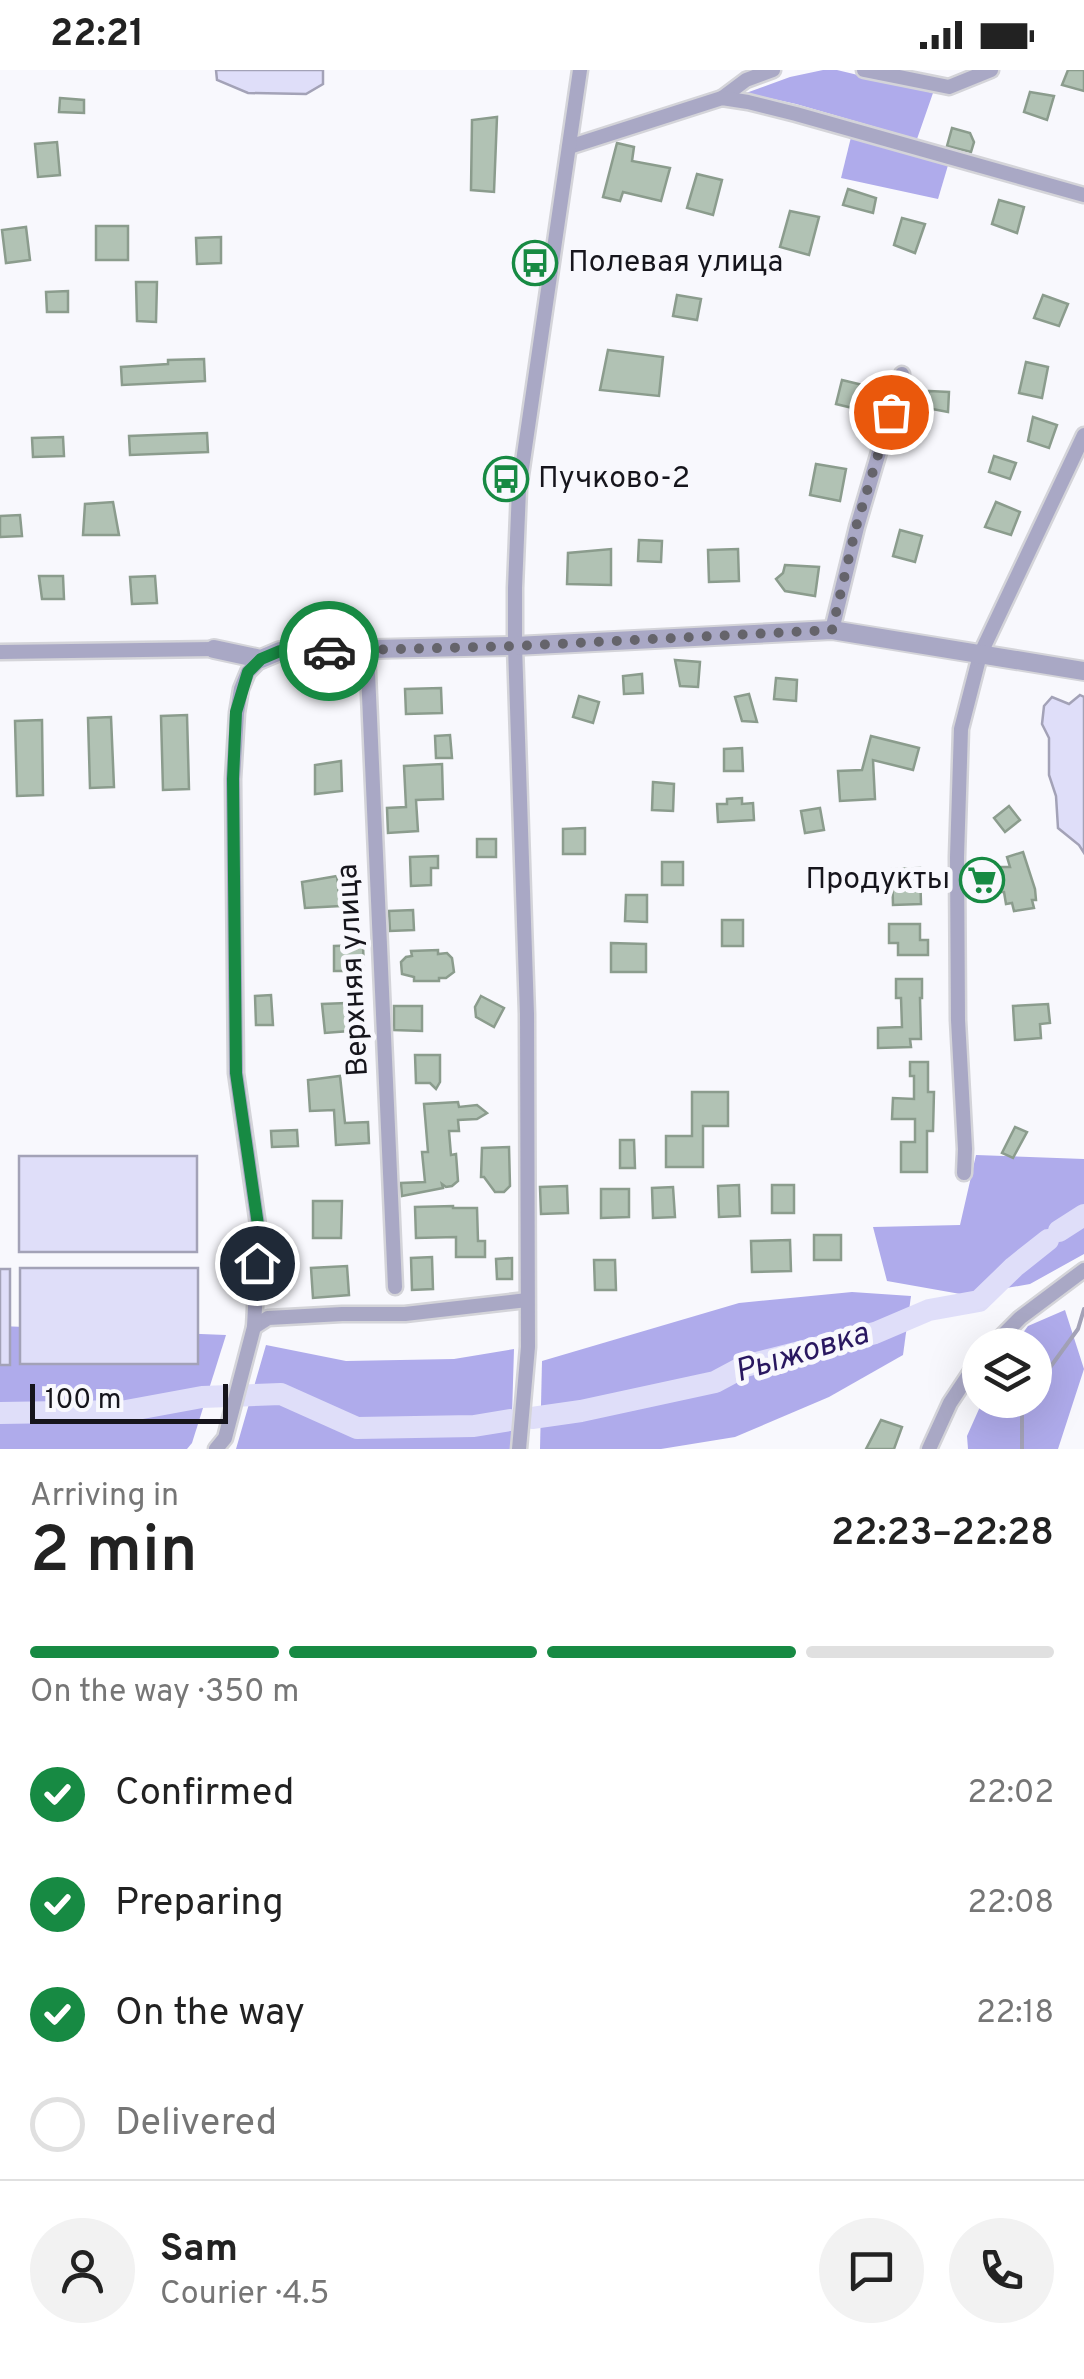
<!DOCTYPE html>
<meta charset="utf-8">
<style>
body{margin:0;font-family:Overpass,sans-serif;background:#f2f2f2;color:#222;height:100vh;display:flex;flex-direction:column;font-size:38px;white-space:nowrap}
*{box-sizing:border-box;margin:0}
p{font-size:32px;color:#767676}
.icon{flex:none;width:55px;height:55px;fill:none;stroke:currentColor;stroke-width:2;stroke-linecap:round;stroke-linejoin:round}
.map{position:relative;height:1379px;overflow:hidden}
.details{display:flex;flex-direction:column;background:#fff;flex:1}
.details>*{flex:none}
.fabs{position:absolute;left:962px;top:1258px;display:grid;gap:20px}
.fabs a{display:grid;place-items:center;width:90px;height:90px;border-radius:50%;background:#fff;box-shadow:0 10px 40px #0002;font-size:50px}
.scale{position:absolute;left:30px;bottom:25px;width:198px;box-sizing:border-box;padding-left:10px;border:5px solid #16151c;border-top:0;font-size:28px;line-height:35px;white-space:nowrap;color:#16151c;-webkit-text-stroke:8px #f8f8fd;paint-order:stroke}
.pin{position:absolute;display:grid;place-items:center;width:85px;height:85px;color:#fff;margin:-42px;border:5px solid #fff;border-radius:50%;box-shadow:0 2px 10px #0007}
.courier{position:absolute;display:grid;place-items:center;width:100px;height:100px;margin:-50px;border:8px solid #178a43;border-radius:50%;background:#fff;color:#222;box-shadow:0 2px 12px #0007}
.summary em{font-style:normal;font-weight:600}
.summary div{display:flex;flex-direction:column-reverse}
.summary{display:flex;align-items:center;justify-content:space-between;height:170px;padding:0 30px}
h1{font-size:65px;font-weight:600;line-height:75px}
.bar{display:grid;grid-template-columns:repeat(4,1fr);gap:15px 10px;align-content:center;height:120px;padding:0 30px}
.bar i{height:12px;border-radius:8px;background:#e0e0e0}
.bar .on{background:#178a43}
.bar p{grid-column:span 4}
.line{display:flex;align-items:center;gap:25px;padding:0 30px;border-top:2px solid #e0e0e0}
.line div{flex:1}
.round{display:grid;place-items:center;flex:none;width:105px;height:105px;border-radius:52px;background:#f2f2f2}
ol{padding:0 30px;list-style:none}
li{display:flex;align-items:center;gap:30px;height:110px}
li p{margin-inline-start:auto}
li .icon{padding:10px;border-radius:50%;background:#178a43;color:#fff;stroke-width:4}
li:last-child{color:#767676}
li i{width:55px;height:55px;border:5px solid #e0e0e0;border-radius:50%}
.status{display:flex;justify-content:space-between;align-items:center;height:70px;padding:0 50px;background:#fff;direction:ltr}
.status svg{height:28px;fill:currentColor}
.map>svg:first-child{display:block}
</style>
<div class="status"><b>22:21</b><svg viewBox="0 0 49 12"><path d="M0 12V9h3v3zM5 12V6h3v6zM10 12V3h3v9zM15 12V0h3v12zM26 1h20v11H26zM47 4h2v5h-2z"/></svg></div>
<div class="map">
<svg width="1084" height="1379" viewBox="0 0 1084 1379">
<rect width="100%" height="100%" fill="#f8f8fd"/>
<!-- forest -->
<g fill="#afabeb">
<path d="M823,0H837L933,23L917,69L796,34L746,23L790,7Z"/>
<path d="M852,63L949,92L938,129L841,108Z"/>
<path d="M976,1085L1084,1089V1184L1030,1214L966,1225L887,1211L873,1157L960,1155Z"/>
<path d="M852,1222L911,1226L903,1285L829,1327L735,1367L661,1379H540L542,1291L739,1233Z"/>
<path d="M1065,1240L1084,1299L1058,1379H968L967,1366L983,1330H1035V1275H1014L1028,1256Z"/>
<path d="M0,1256L226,1265L192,1373L187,1379H0Z"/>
<path d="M266,1275L346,1291L454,1289L514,1279L511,1379H236Z"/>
</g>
<!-- water -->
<g fill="#dfdef9" stroke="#a3a2b7" stroke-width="2.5">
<path d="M216,0H323V14L306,24L248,23L217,10Z"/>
<path d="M1080,625L1084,627V783L1079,775L1058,758L1056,726L1049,705V668L1042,654L1044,636L1052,627L1069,634Z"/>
<rect x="19" y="1086" width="178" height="96"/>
<rect x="20" y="1198" width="178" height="96"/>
<rect x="0" y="1199" width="10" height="96"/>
</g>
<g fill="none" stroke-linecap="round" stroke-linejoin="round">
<!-- stream -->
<g stroke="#a3a2b7" stroke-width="4">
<path d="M1035,1318L1078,1259L1084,1239"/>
<path d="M1022,1379V1337L1026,1330"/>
</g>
<!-- river -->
<g stroke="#dfdef9" stroke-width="22">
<path d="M1059,1161L1084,1145"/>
<path d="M0,1343L126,1341L202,1327L281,1324L357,1358L474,1356L510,1350"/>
<path d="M532,1348L581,1341L715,1312L745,1296L875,1263L929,1240L979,1231L1014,1197L1048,1170"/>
</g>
</g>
<!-- building -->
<g fill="#b1c2b4" stroke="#8b9c8d" stroke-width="2.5">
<path d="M1068,0H1084V21L1062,15Z"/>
<path d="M1030,22L1054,26L1047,50L1024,42Z"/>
<path d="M60,28L84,30V43L59,42Z"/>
<path d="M497,47L494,122L471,120L472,50Z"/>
<path d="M952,58L970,63L974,72L971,82L947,76Z"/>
<path d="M57,72L60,105L38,107L35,74Z"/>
<path d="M617,73L634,77L632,91L670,98L661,131L623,122L620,131L603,127Z"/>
<path d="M697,104L722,110L713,145L687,138Z"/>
<path d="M848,119L876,128L873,143L843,135Z"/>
<path d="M999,130L1024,137L1017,163L992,154Z"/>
<path d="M790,141L819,147L809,185L780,177Z"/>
<path d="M902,148L925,154L915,183L894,175Z"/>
<rect x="96" y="156" width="32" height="34"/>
<path d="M26,157L30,190L6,193L2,160Z"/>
<path d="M221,167V193L197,194L196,168Z"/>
<path d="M136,212H157L156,252L137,251Z"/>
<path d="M68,221V242H47L46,222Z"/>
<path d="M677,225L701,229L697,250L673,246Z"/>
<path d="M1043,225L1068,234L1059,256L1034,248Z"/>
<path d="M608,280L663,287L659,326L600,320Z"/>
<path d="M204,289L205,311L122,315L121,297L168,294V290Z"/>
<path d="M1026,292L1048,297L1042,328L1019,323Z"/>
<path d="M842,310L875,318L869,342L836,334Z"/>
<path d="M929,321L949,322L948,342L927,338Z"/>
<path d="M1033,347L1057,355L1049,378L1028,371Z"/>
<path d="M207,363L208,382L130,385L129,366Z"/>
<path d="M63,367L64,386L33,387L32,368Z"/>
<path d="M994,386L1016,393L1010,409L989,402Z"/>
<path d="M816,394L846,399L840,431L810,425Z"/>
<path d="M113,432L119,465H83L85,434Z"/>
<path d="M996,432L1020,442L1011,465L985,457Z"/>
<path d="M20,445L22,466L0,467V446Z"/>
<path d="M900,460L922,466L915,492L893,486Z"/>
<path d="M639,470L662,471L661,492L638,491Z"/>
<path d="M611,479V515L567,514L568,483Z"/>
<path d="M738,479L739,511L709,512L708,480Z"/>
<path d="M785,495L819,497L815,526L785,521L776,509L783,503Z"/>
<path d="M39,506H63L64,529H42Z"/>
<path d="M155,506L157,533L132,534L130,507Z"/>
<path d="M675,590L700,592L698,617L680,616Z"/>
<path d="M642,604L643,623L624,624L623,606Z"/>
<path d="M347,606V623L308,624L307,607Z"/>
<path d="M776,608L797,610L796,631L774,629Z"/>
<path d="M441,618L442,643L406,644L405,619Z"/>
<path d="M749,624L757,652L742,651L735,627Z"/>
<path d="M579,626L599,632L593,653L573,647Z"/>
<path d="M187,645L189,719L163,720L161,646Z"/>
<path d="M111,647L114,717L90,718L88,648Z"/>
<path d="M42,650L43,725L17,726L15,651Z"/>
<path d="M450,665L452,688H436L435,666Z"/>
<path d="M871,666L919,678L913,700L873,690L875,729L840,731L838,701L862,700Z"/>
<path d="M742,678L743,701H724V679Z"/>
<path d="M341,691L342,721L315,724V695Z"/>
<path d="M442,694L443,729L416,730L418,761L388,763L387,738L406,737L404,696Z"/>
<path d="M653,712L674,714L673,741L652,740Z"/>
<path d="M742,728V734L753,733L754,750L718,752L717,734H727V729Z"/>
<path d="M1009,736L1020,750L1005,762L994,748Z"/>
<path d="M820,738L824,760L805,763L801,741Z"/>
<path d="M585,758V784H563V759Z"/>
<rect x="477" y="769" width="19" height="18"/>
<path d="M1023,782L1035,819L1036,830H1032L1034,838L1014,841L1012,833L1006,834L1004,822H975V797H1010L1007,787Z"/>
<path d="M438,786V798H431V815L411,816L410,787Z"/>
<rect x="662" y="792" width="21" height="23"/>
<path d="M920,798L921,834L893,835L892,799Z"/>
<path d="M337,806L340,836L305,838L302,812Z"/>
<path d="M626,825H647V852L625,851Z"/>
<path d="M413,840L414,860L390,861L389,841Z"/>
<rect x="722" y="850" width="21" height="26"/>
<path d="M889,854H920V870H928V885H898V873H889Z"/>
<path d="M611,873L646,874V902H611Z"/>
<path d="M363,875L364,901H334V876Z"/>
<path d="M438,880V884L447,883L452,888L454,902L446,908H439V911H414V907L402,904L401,892L406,887L412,886L411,881Z"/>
<path d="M896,909H922V928H920L921,969H910L911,977L878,978V958L902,957L901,928H896Z"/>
<path d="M271,925L273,955H256L255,926Z"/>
<path d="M481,926L504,938L494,957L476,947L475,937Z"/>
<path d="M346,933L349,961L325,963L322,934Z"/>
<path d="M1048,934L1050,953L1040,954L1041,968L1015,970L1013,936Z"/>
<path d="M394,936H422V961L394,960Z"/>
<path d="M415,985H440V1012L436,1019L430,1013H416Z"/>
<path d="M910,992H928V1022H934L933,1061H927V1102H901V1072H915V1049H892L893,1028L914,1029V1006H910Z"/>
<path d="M340,1006L345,1053L368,1052L369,1073L336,1075L334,1040L310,1041L308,1010Z"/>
<path d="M692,1022H728V1056H703V1097H666V1066H692Z"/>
<path d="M458,1032L459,1037L477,1035L487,1043L477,1049L458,1050L459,1061H449L451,1085L456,1084L458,1111L452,1116L446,1117L442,1114L443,1118L402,1126L401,1113L425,1112L422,1082H428L424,1034Z"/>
<path d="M1015,1057L1027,1062L1013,1088L1002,1083Z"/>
<path d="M297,1060L298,1076L272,1077L271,1061Z"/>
<path d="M620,1070H634L635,1098H620Z"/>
<path d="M509,1077L510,1116L504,1122H495L484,1107H481L482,1078Z"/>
<path d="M739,1115L740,1146L719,1147L718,1116Z"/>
<rect x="772" y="1115" width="22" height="28"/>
<path d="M567,1116L568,1143L541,1144L540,1117Z"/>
<path d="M673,1117L675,1147L653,1148L652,1118Z"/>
<path d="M601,1119H629V1147L601,1148Z"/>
<path d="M313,1131H342L341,1168H313Z"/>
<path d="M453,1136V1138H477L478,1171H485V1187H456V1167L416,1168L415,1137Z"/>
<rect x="814" y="1165" width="27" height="25"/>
<path d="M790,1170L791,1201L752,1202L751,1171Z"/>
<path d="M432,1187L433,1219L412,1220L411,1188Z"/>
<path d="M512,1188V1209H497L496,1189Z"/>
<path d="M594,1190H615L616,1220H595Z"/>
<path d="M347,1196L349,1225L313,1228L311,1198Z"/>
<path d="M881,1350L902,1357L894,1379H866Z"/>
</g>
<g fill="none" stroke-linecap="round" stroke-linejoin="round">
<defs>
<g id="minor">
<path d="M864,0L949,17L991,0"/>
<path d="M722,28L746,10L773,0"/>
<path d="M569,77L722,28L748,32L796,44L1084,125"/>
<path d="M832,560L857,457L902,304"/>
<path d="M367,580L395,1217"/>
<path d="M0,582L214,579"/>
<path d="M964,1103L965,1079L958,950L957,787L961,659L980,585L1084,365"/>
<path d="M254,1257L268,1248L342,1244H405L527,1230"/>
<path d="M993,1275L1020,1248L1084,1200"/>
<path d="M216,1379L225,1368L254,1257L259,1162L236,1003L233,709L237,643L241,619L248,602L261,589"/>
<path d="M519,1379L528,1277L527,944L515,576V518L519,419L580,0"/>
<path d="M929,1379L950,1333L980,1288"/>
</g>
<path id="tertiary" d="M214,579L261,589L280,581L515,576L832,560L1084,601"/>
</defs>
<!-- minor casing -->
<use href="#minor" stroke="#d4d4d9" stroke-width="19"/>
<!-- tertiary casing -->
<use href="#tertiary" stroke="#d4d4d9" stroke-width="22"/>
<!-- minor -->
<use href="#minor" stroke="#a9a8c5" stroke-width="14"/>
<!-- tertiary -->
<use href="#tertiary" stroke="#a9a8c5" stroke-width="18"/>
</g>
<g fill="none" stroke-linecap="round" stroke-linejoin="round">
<!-- done -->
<path stroke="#65646b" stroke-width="10" stroke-dasharray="0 18" d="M329,581L516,576L832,560L856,457L891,342"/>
<!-- route -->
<path stroke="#178a43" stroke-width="12" d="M257,1193L259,1162L236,1003L233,709L236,642L248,602L261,589L280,581H329"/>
</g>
<!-- icons -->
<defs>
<symbol id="bus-ring" viewBox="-11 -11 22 22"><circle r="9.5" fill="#f8f8fd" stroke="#178a43" stroke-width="1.5"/><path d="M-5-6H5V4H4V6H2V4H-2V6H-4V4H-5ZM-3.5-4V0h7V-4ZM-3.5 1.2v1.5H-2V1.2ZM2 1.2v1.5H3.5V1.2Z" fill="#178a43"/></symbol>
<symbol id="supermarket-ring" viewBox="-11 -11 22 22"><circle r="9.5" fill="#f8f8fd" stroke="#178a43" stroke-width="1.5"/><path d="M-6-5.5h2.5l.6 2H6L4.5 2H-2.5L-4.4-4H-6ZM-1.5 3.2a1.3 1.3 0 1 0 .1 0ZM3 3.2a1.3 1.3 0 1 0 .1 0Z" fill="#178a43"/></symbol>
</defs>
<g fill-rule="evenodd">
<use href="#bus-ring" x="510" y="168" width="50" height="50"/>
<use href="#bus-ring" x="481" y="384" width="50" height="50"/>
<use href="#supermarket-ring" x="957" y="785" width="50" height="50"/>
</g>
<g text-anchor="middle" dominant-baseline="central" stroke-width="10" stroke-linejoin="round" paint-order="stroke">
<!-- poi labels -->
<g font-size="30" fill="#16151c" stroke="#f8f8fd" text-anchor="start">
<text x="568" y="193">Полевая улица</text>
<text x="538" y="409">Пучково-2</text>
<text x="950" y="810" text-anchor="end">Продукты</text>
</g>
<!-- street labels -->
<g font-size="30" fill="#16151c" stroke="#f8f8fd">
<text transform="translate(354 900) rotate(-93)">Верхняя улица</text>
</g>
<!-- water labels -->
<g font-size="32" font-style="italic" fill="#291760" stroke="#f8f8fd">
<text transform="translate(802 1284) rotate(-17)">Рыжовка</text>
</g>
</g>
</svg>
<div class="fabs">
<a><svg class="icon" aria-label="layers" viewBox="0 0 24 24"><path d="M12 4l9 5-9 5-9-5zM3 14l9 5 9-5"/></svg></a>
</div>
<div class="scale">100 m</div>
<div class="pin" style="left:891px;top:342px;background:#ea580c"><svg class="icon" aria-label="bag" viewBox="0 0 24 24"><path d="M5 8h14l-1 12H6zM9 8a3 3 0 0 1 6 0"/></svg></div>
<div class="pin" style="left:257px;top:1193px;background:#1f2937"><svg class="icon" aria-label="home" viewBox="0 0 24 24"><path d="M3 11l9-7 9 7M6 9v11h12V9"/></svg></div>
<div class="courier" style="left:329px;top:581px"><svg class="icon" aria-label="car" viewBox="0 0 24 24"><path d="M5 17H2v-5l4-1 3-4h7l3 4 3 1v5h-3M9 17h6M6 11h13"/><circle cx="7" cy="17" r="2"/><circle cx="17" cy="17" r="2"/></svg></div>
</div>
<section class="details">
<div class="summary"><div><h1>2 min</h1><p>Arriving in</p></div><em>22:23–22:28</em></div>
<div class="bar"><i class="on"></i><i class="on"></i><i class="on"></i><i></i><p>On the way · 350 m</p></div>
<ol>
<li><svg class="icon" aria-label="check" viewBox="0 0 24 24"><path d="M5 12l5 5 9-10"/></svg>Confirmed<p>22:02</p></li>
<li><svg class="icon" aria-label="check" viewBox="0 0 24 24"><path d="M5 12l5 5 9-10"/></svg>Preparing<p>22:08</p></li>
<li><svg class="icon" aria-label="check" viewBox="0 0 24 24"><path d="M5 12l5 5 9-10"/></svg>On the way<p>22:18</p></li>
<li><i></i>Delivered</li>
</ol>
<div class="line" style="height:180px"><a class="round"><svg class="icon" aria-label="person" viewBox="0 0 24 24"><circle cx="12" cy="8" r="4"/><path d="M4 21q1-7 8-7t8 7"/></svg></a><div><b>Sam</b><p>Courier · 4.5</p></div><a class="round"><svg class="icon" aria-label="chat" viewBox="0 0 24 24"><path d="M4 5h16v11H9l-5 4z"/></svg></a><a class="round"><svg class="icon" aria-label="phone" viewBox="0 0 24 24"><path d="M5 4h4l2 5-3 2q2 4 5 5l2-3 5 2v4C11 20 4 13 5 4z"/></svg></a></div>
</section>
